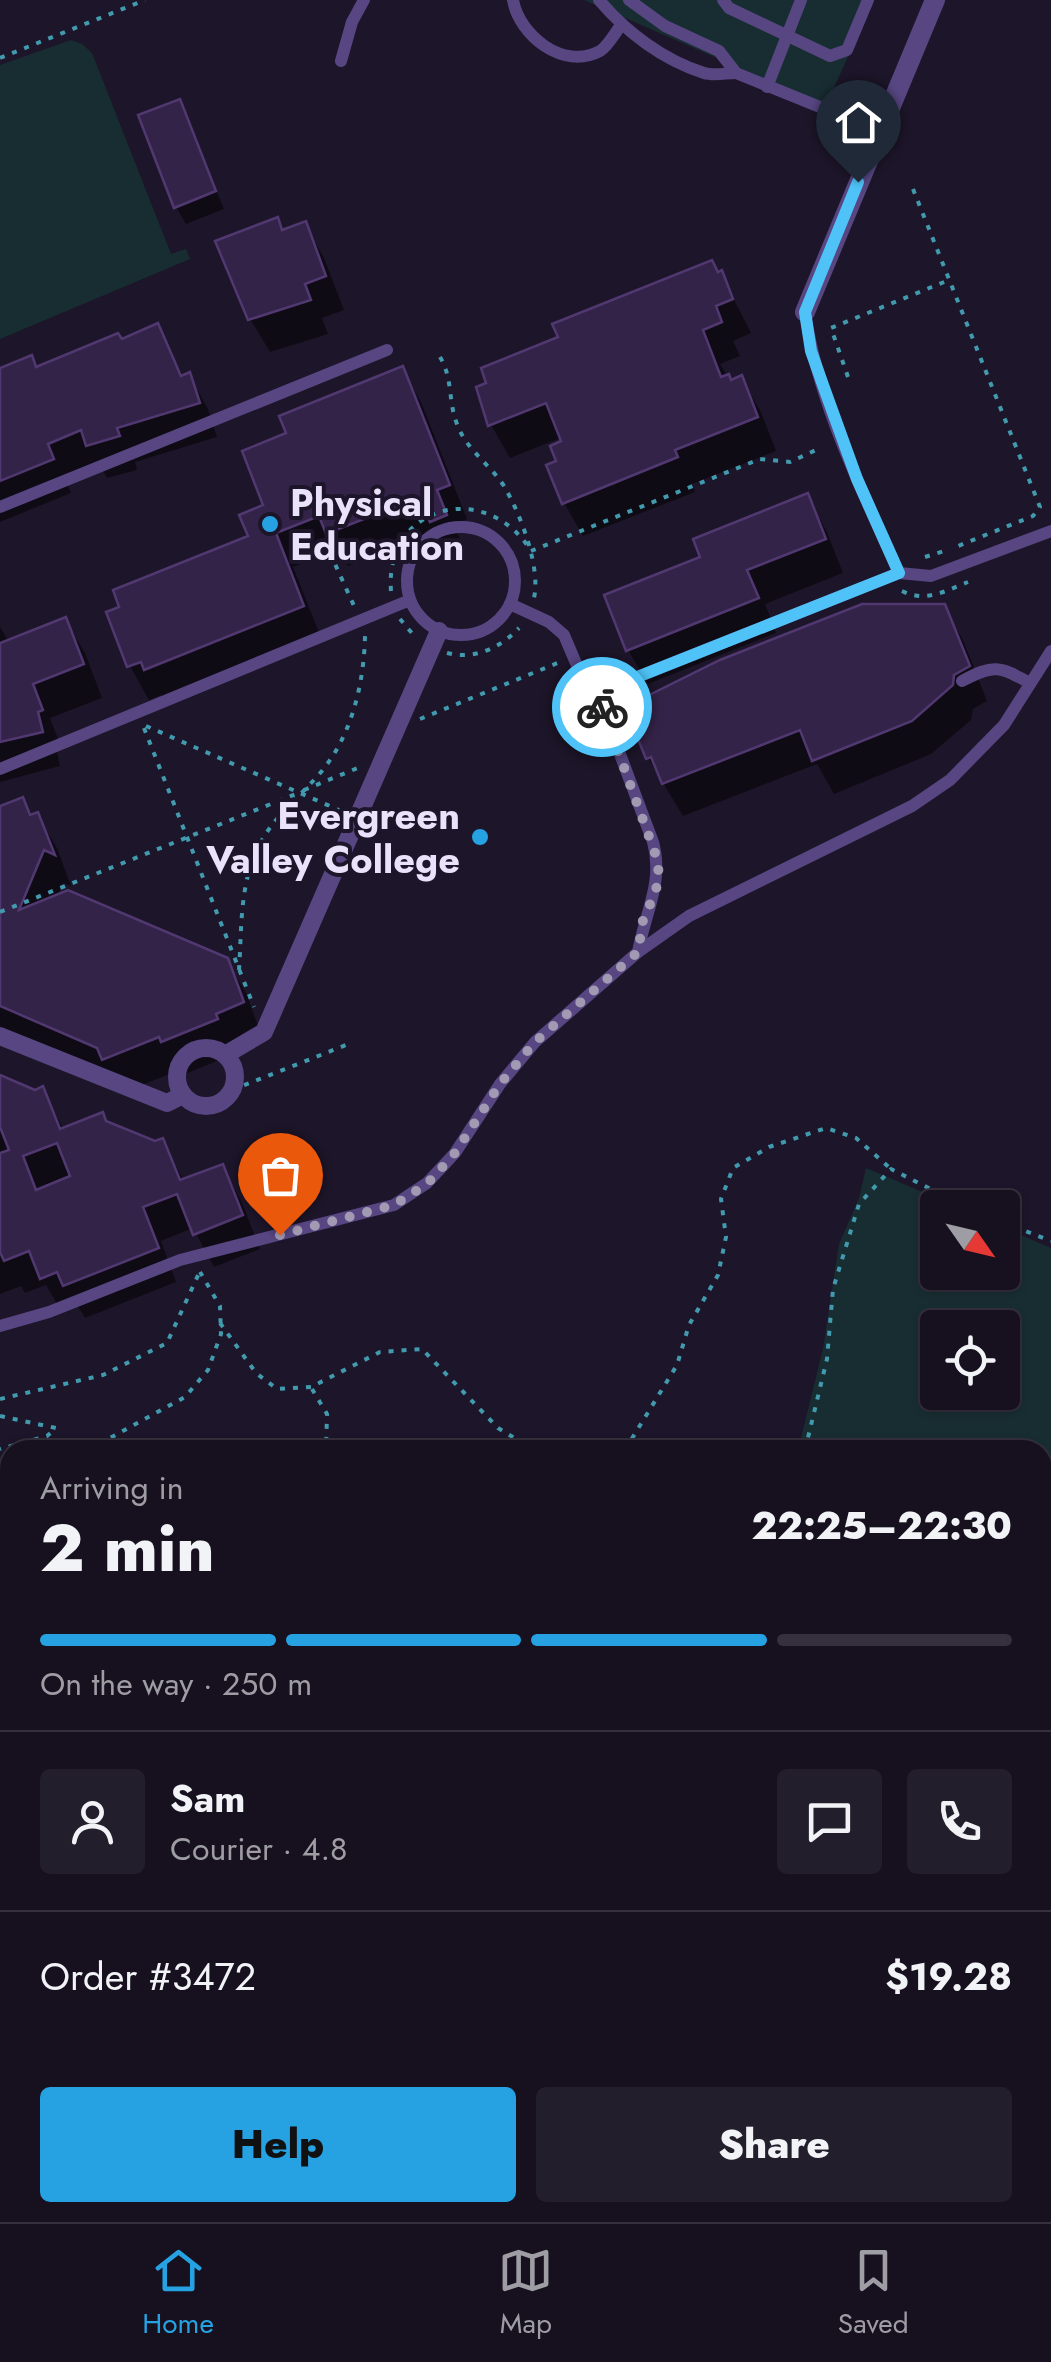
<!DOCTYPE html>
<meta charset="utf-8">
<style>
body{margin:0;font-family:Jost,sans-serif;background:#231e2c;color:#f1f3f6;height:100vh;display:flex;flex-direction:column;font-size:38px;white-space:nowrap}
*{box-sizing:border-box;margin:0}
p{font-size:32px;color:#9e9da4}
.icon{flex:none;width:55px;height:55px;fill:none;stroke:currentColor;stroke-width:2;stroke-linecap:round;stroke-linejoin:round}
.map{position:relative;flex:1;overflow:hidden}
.drawer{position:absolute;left:0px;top:1440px;width:1052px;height:782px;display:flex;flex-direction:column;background:#16101f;border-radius:30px 30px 0 0;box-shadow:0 2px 8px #0004,0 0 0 2px #35303d}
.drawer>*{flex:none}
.needle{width:65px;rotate:124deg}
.controls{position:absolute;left:920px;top:1190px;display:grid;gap:20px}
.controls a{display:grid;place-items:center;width:100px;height:100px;border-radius:10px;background:#16101f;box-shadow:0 2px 8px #0004,0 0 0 2px #35303d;font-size:50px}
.pin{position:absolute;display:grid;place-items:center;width:85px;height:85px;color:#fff;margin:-102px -42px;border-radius:50% 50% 50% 0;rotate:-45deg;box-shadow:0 0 10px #0007}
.pin .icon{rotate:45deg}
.courier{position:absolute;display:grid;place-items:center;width:100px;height:100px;margin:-50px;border:8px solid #4fc3f7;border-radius:50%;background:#fff;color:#222;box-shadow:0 2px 12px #0007}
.headline em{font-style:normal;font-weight:800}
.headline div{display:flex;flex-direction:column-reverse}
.headline{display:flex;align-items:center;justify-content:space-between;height:170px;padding:0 40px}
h1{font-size:65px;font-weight:800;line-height:75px}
.bar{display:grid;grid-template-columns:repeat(4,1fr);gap:15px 10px;align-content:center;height:120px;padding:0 40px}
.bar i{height:12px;border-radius:8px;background:#35303d}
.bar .current{background:#26a1e2}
.bar p{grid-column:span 4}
.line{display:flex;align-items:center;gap:25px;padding:0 40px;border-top:2px solid #35303d}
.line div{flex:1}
.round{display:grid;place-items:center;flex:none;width:105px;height:105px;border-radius:10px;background:#231e2c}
.action{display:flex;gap:20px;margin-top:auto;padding:20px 40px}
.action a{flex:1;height:115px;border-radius:10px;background:#26a1e2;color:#111;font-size:40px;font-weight:800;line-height:115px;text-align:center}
.action a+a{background:#231e2c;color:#f1f3f6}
.dock{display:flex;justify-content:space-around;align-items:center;height:140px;border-top:2px solid #35303d;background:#16101f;font-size:28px;color:#9e9da4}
.dock a{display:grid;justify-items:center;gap:5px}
.dock .current{color:#26a1e2}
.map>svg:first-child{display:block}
</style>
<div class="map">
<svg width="1051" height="2222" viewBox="0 0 1051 2222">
<rect width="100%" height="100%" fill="#1d1529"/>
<!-- green -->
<g fill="#182d32" fill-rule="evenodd">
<path d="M584,0H873L826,106Z"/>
<path d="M71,40L82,44L92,53L171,254L186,249L190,259L0,339V65Z"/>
<path d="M866,1168L958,1207L938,1208V1272H1002L1003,1227L1051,1248V1634L1043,1648L1042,1450H798L823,1349L839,1244L859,1198ZM938,1328H1002V1392H938Z"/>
<path d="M0,1722L10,1723V2212L910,2213L906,2222H0Z"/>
</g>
<!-- shadow -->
<g fill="#0007">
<path d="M179,102L224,209L186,224L176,207L142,117Z"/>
<path d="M305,224L324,258L344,310L322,318L328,334L270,352L250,319L283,232Z"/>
<path d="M721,274L751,333L733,341L740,356L720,364L731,382L741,378L761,412L776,451L692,484L695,492L583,536L564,503L559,462L565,442L563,437L510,458L491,425Z"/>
<path d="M157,326L184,377L189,375L208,409L217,437L135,462L137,470L107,478L99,464L65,478L71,493L0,522V370L37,369Z"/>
<path d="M402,369L421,402L467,519L454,524L464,549L451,554L437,531L348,566L338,549L293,567L322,640L166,702L161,695L149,700L130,666L109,614L251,537L267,506L290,435Z"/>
<path d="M807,496L826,530L843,573L765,604L776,633L648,684L628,650Z"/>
<path d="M943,606L963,640L987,701L973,709L971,720L931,754L834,794L817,764L683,816L648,758Z"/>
<path d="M65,620L85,653L102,698L50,718L60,744L56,746L60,766L0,782V627L9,642Z"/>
<path d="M21,800L31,817L37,815L57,848L71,886L63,883L57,897L227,960L247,995L262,1037L236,1053L183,1075L180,1070L124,1092L0,1030V808Z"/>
<path d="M0,1078L35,1093L42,1090L64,1130L106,1124L155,1144L162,1141L184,1181L222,1167L241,1200L260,1249L214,1267L193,1228L161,1241L176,1282L85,1318L77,1305L61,1311L46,1285L25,1293L21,1286L0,1294Z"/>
<path d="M1051,2026V2073L1042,2064V2043Z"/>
<path d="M1042,2098L1051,2102V2152L1042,2171Z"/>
<path d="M976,2212H1024L1019,2222H971Z"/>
<path d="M1026,2212H1033L1051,2222H1030Z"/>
</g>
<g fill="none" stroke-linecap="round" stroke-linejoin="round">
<!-- stream -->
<g stroke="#131944" stroke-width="6">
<path d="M1042,1579L1051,1575"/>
<path d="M858,2222L863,2212"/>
</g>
</g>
<!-- building -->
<g fill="#342348" stroke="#513871" stroke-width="2.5" fill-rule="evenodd">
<path d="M180,99L216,191L174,208L138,115Z"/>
<path d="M278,217L282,230L306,221L326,276L305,284L311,300L248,320L215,241Z"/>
<path d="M712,260L718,272L722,270L733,299L716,306L722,322L703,330L721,377L729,374L731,380L742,375L758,417L675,450L678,457L562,504L546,465L556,461L550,446L561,441L546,403L488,426L476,387L486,383L481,368L558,337L552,324Z"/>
<path d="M158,323L181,376L190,372L200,403L117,428L120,436L86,446L81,430L48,444L54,459L0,481V368L32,355L36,367L118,333L122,339Z"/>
<path d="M403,366L450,485L437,490L447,515L430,522L420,497L326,534L319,516L276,533L304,606L144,670L141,662L127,667L106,612L119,607L113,590L248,536L239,515L263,505L242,451L286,433L279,416Z"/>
<path d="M808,493L826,539L747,570L759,598L626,651L604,595L700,557L693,539Z"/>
<path d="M862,604H945L970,666L954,675L953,685L912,721L812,761L800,730L662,784L651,757L646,759L625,707L720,660Z"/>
<path d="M66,617L84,664L33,684L43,710L38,712L43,732L0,742V643Z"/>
<path d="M23,797L30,815L38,812L55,855L44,850L19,910L68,890L228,958L244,1002L216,1014L218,1019L161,1042L159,1037L102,1060L97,1048L0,1006V806Z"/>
<path d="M0,1075L35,1090L43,1086L60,1129L103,1112L106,1121L155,1141L163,1138L180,1180L223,1164L243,1215L193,1235L177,1194L143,1207L159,1248L63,1286L57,1272L40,1279L29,1251L4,1261L0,1252V1153L9,1150L0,1127ZM57,1143L70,1176L36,1190L23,1156Z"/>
</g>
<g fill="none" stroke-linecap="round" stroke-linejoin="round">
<!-- path -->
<g stroke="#429aae" stroke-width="4" stroke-dasharray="5 8" stroke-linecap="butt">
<path d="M0,58L145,0"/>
<path d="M913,189L1040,507L1033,516L953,548"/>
<path d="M440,357C453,378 448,402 457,424C467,451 489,463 504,486C520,513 541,567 534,598"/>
<path d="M848,377L831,328L949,280"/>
<path d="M531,551L760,459L790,462L816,450"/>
<path d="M330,553L355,608"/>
<path d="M925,557L944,551"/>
<path d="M391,591C384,504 487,479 531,551"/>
<path d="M902,591C926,603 945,591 968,582"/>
<path d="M400,619L416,638"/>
<path d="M447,653C475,660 500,648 519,628"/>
<path d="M420,719L560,662"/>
<path d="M146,726L339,810"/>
<path d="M144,728L254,1007"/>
<path d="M304,790L360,767"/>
<path d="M0,912L296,794"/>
<path d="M239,970C242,927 239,881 261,842C276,814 301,796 321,772C352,735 364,683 365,636"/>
<path d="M232,1090L346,1045"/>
<path d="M1002,1222L1051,1241"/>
<path d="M220,1323L256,1373L277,1389L311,1387L380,1352L422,1349L498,1428L534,1450"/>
<path d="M312,1389L327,1414L326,1450"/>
<path d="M0,1399L103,1375L167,1343L200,1271"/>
<path d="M0,1416L56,1428L47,1436L0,1449"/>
<path d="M88,1450L185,1397L208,1370L221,1334L220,1306L200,1272"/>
<path d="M625,1450L677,1365L689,1325L718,1275L726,1237L721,1199L733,1168L769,1147L826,1128L856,1138L891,1169"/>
<path d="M805,1450L827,1359L833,1289L859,1204L891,1169L968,1208"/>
<path d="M0,1481L10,1479"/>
<path d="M1042,1484L1051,1478"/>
<path d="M0,1724L10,1725"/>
<path d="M141,2212L142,2222"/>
<path d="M650,2222L652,2212"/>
<path d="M795,2222L807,2212"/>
<path d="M895,2222L900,2212"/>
</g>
<!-- service -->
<g stroke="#574682" stroke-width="12">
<path d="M513,0C519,35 563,71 600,51C608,46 615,33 621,25"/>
<path d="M599,0C626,32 663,60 704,73C714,76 726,73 736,73"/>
<path d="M629,0L665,26L719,51L736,73L879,131"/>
<path d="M723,0L729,8L830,56L847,50L868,0"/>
<path d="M341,61L352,22L364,0"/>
<path d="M767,87L801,0"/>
<path d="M805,312C818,403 862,490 899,573"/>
<path d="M0,507L387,350"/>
<circle cx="461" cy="581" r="54"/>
<path d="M510,604L549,622L564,635L578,668L597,693L653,842C664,882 645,913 638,952"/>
<path d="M962,681C994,664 999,666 1030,683"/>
<path d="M597,693L899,573L931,576L1051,531"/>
<path d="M0,769L410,600"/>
<path d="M0,1326L49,1312L180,1260L394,1205L427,1183L455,1153L500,1084L535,1042L638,952L689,916L912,806L950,780L1004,725L1051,651"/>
</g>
<!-- pedestrian -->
<g stroke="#574682" stroke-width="18">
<path d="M0,1036L167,1103L183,1095"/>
<circle cx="206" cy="1077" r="29"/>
<path d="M225,1055L264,1032L439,631"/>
</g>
<!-- minor -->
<g stroke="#574682" stroke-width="20">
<path d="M805,312L935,0"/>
<path d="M1042,1684L1051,1663"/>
<path d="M922,2222L926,2212"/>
</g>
</g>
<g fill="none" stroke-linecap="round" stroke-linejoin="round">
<!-- done -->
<path stroke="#a29ab2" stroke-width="10" stroke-dasharray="0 18" d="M280,1235L394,1205L427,1184L455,1153L500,1084L535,1042L638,952L643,920L656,891L659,864L602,707"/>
<!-- route -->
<path stroke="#4fc3f7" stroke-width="12" d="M602,707L597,693L899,573L857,479L823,385L811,351L805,312L858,182"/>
</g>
<!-- markers -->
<g fill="#26a1e2" stroke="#1d1529" stroke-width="4">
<circle cx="270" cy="524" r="10"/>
<circle cx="480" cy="837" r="10"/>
</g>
<g text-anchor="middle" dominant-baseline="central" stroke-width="8" stroke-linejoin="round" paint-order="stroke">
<!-- poi labels -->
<g font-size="38" font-weight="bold" fill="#eae1fb" stroke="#1d1529" text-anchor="start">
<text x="290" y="502">Physical<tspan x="290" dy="44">Education</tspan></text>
<text x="460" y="815" text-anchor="end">Evergreen<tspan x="460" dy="44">Valley College</tspan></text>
</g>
</g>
</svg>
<div class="controls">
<a><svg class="needle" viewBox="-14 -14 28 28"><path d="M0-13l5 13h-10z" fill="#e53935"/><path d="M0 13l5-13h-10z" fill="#9e9da4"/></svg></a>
<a><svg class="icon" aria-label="locate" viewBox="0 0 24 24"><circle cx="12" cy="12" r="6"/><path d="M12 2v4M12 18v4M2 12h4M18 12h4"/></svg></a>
</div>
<div class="pin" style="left:280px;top:1235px;background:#ea580c"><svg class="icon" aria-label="bag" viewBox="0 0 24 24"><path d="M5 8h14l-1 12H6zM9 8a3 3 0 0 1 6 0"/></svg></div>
<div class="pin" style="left:858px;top:182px;background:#1f2937"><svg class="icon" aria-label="home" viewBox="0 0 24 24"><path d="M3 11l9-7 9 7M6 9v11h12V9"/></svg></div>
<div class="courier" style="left:602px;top:707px"><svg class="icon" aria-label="bike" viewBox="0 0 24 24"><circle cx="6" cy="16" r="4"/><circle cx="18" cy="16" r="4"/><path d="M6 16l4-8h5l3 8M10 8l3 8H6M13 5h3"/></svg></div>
<section class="drawer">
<div class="headline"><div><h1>2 min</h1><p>Arriving in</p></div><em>22:25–22:30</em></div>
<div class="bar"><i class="current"></i><i class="current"></i><i class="current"></i><i></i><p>On the way · 250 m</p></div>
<div class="line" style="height:180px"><a class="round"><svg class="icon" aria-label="person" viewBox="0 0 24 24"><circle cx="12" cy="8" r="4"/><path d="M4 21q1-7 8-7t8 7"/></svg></a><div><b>Sam</b><p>Courier · 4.8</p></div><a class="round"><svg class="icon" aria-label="chat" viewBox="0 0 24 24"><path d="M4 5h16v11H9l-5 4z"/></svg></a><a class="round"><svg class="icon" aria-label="phone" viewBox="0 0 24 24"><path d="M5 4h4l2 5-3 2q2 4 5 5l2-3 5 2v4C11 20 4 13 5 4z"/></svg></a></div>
<div class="line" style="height:130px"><div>Order #3472</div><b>$19.28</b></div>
<div class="action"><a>Help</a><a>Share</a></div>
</section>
</div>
<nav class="dock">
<a class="current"><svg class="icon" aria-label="home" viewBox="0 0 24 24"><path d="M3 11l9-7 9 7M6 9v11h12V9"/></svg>Home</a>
<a><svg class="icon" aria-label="map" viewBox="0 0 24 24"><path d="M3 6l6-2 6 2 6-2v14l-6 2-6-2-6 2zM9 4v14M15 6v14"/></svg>Map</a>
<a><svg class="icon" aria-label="saved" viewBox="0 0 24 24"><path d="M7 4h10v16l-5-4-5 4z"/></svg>Saved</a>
</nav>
